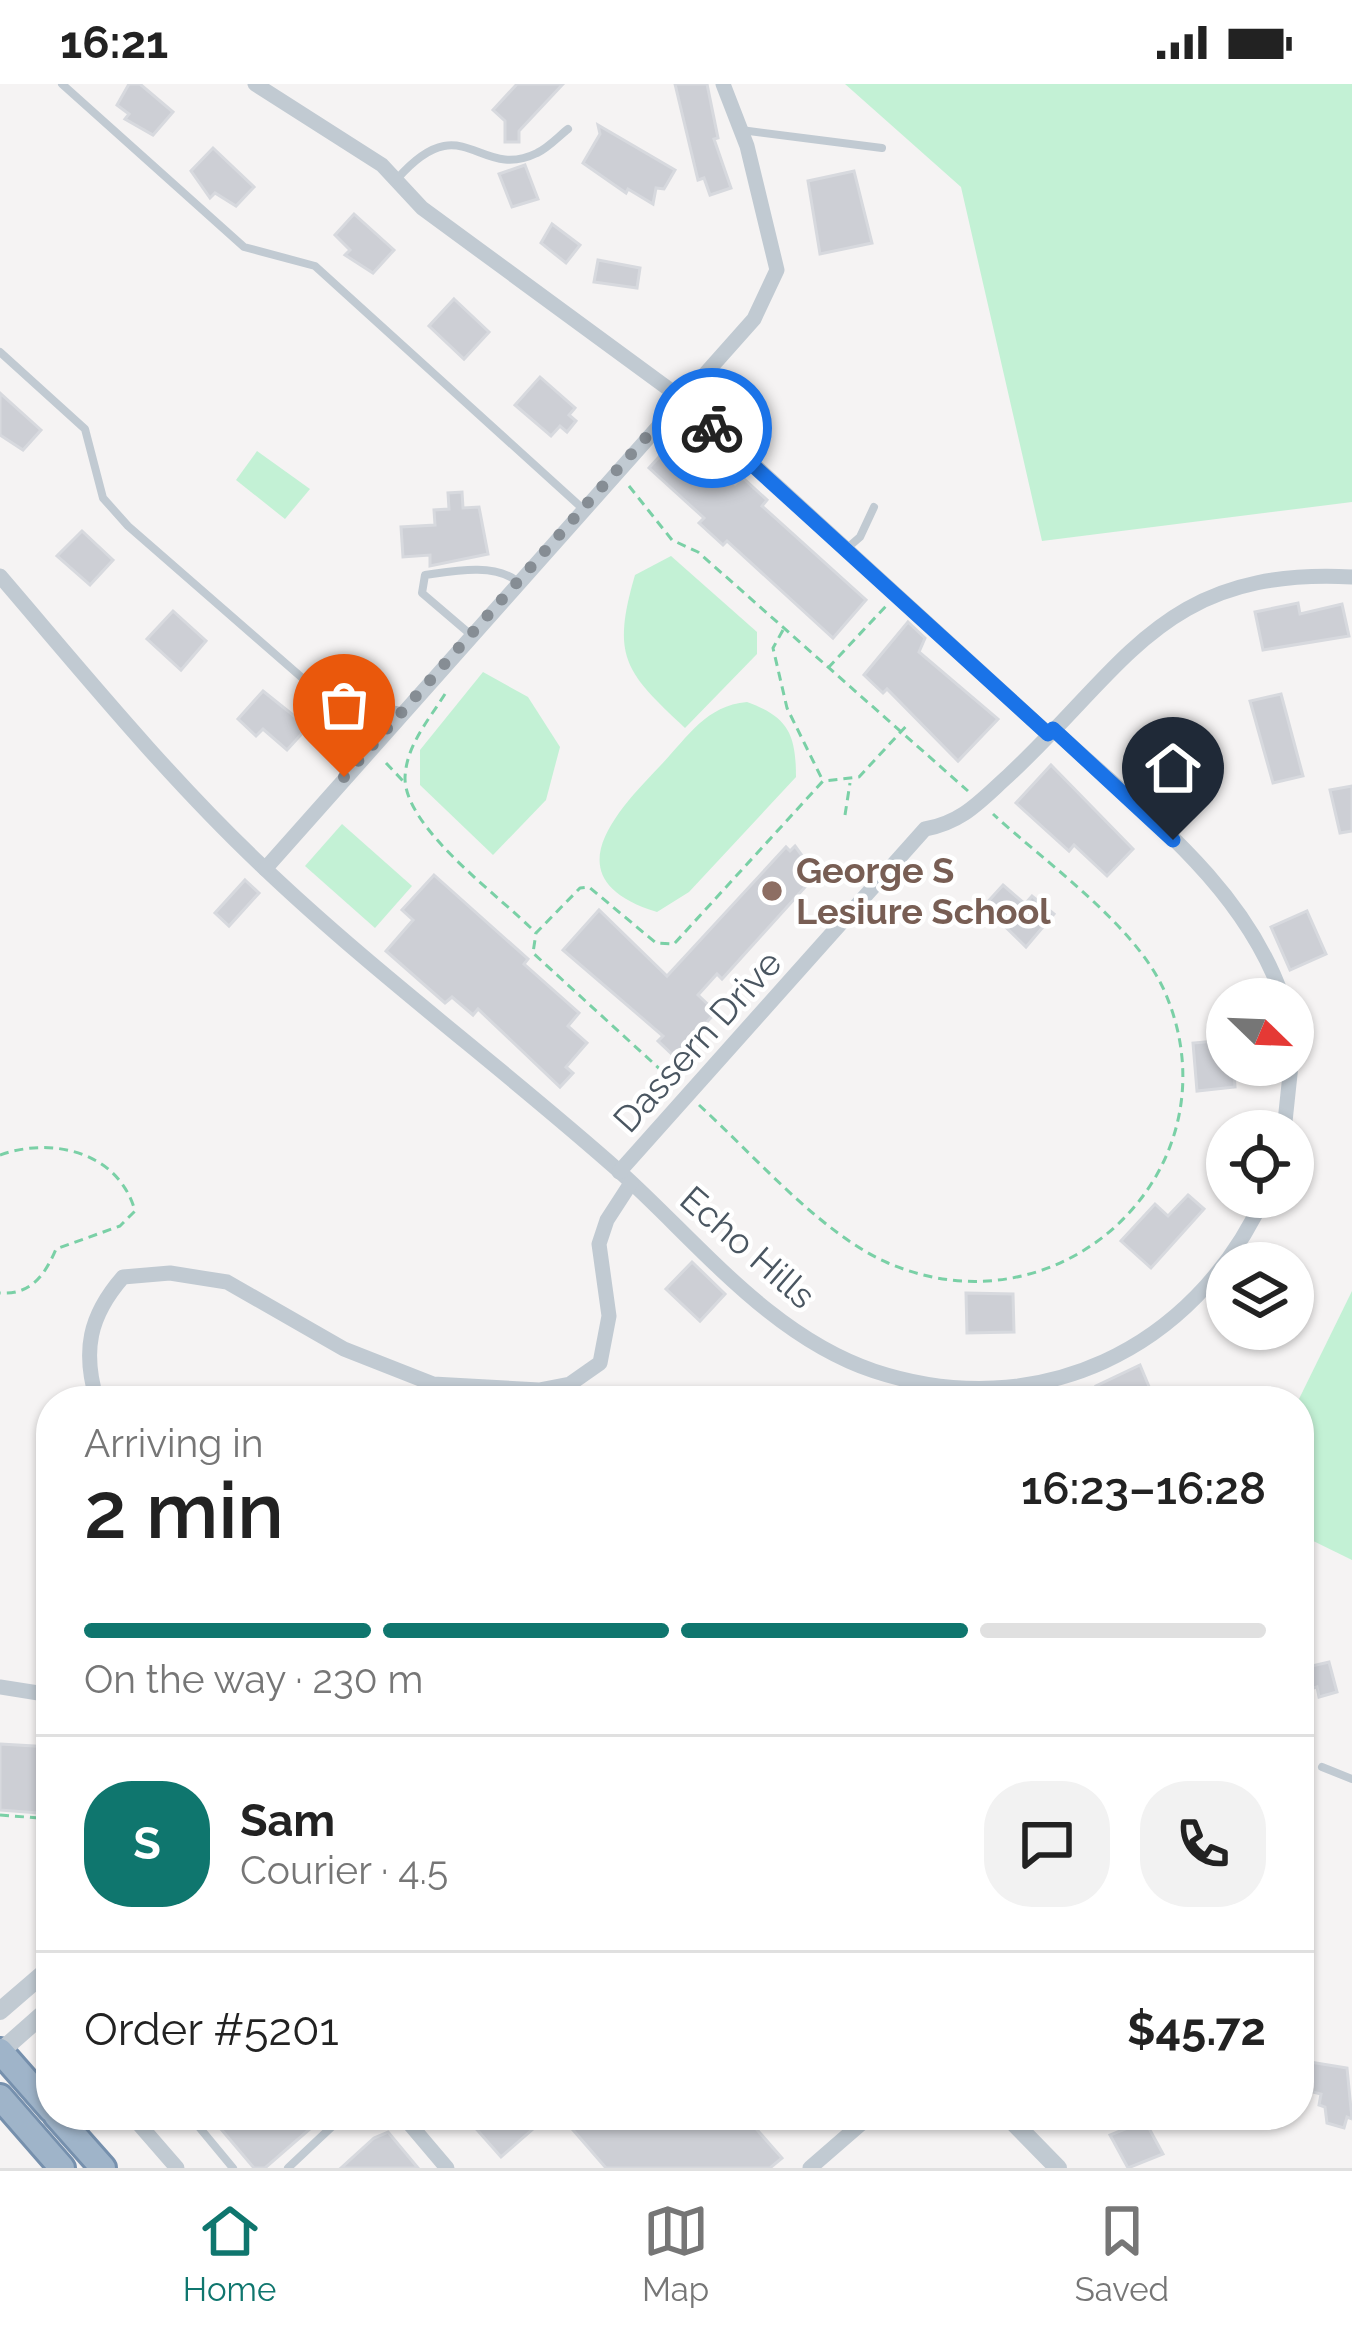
<!DOCTYPE html>
<meta charset="utf-8">
<style>
body{margin:0;font-family:Raleway,sans-serif;background:#f2f2f2;color:#222;height:100vh;display:flex;flex-direction:column;font-size:45px;white-space:nowrap}
*{box-sizing:border-box;margin:0}
p{font-size:39px;color:#767676}
.icon{flex:none;width:66px;height:66px;fill:none;stroke:currentColor;stroke-width:2;stroke-linecap:round;stroke-linejoin:round}
.map{position:relative;flex:1;overflow:hidden}
.panel{position:absolute;left:36px;top:1302px;width:1278px;height:744px;display:flex;flex-direction:column;background:#fff;border-radius:48px;box-shadow:0 3px 9px #0004}
.panel>*{flex:none}
.needle{width:78px;rotate:113deg}
.fabs{position:absolute;left:1206px;top:894px;display:grid;gap:24px}
.fabs a{display:grid;place-items:center;width:108px;height:108px;border-radius:50%;background:#fff;box-shadow:0 3px 9px #0004;font-size:60px}
.pin{position:absolute;display:grid;place-items:center;width:102px;height:102px;color:#fff;margin:-123px -51px;border-radius:50% 50% 50% 0;rotate:-45deg;box-shadow:0 0 12px #0007}
.pin .icon{rotate:45deg}
.courier{position:absolute;display:grid;place-items:center;width:120px;height:120px;margin:-60px;border:9px solid #1a73e8;border-radius:50%;background:#fff;color:#222;box-shadow:0 3px 15px #0007}
.summary em{font-style:normal;font-weight:600}
.summary div{display:flex;flex-direction:column-reverse}
.summary{display:flex;align-items:center;justify-content:space-between;height:204px;padding:0 48px}
h1{font-size:78px;font-weight:600;line-height:90px}
.bar{display:grid;grid-template-columns:repeat(4,1fr);gap:18px 12px;align-content:center;height:144px;padding:0 48px}
.bar i{height:15px;border-radius:9px;background:#e0e0e0}
.bar .current{background:#0f766e}
.bar p{grid-column:span 4}
.line{display:flex;align-items:center;gap:30px;padding:0 48px;border-top:3px solid #e0e0e0}
.line div{flex:1}
.round{display:grid;place-items:center;flex:none;width:126px;height:126px;border-radius:48px;background:#f2f2f2}
.status{display:flex;justify-content:space-between;align-items:center;height:84px;padding:0 60px;background:#fff;direction:ltr}
.status svg{height:33px;fill:currentColor}
.tabs{display:flex;justify-content:space-around;align-items:center;height:168px;border-top:3px solid #e0e0e0;background:#fff;font-size:33px;color:#767676}
.tabs a{display:grid;justify-items:center;gap:6px}
.tabs .current{color:#0f766e}
.map>svg:first-child{display:block}
</style>
<div class="status"><b>16:21</b><svg viewBox="0 0 49 12"><path d="M0 12V9h3v3zM5 12V6h3v6zM10 12V3h3v9zM15 12V0h3v12zM26 1h20v11H26zM47 4h2v5h-2z"/></svg></div>
<div class="map">
<svg width="1352" height="2084" viewBox="0 0 1352 2084">
<rect width="100%" height="100%" fill="#f5f3f3"/>
<!-- green -->
<g fill="#c3f1d5">
<path d="M845,0H1352V418L1042,457L961,103Z"/>
<path d="M257,367L310,405L285,435L236,396Z"/>
<path d="M671,472L757,548V570L685,644C625,588 611,573 635,491Z"/>
<path d="M483,588L528,613L560,663L546,716L493,771L420,701V666Z"/>
<path d="M747,618C788,633 796,650 796,693L689,808L657,828C553,796 613,731 660,682C688,653 705,622 747,618Z"/>
<path d="M342,740L412,802L375,844L305,782Z"/>
<path d="M1352,1207V1476L1299,1450L1298,1317Z"/>
</g>
<!-- building -->
<g fill="#cdcfd5" stroke="#d7d9de" stroke-width="3">
<path d="M129,0H140L173,28L153,51L125,35L129,30L117,21Z"/>
<path d="M517,0H563L519,47V58H505V37L493,26Z"/>
<path d="M675,0H707L718,54L714,55L731,104L710,111L704,94L698,96Z"/>
<path d="M598,41L675,86L664,105L656,104L653,120L628,105L626,109L583,79L600,50Z"/>
<path d="M213,64L254,103L236,122L215,109L210,114L191,87Z"/>
<path d="M525,81L538,115L512,123L499,90Z"/>
<path d="M854,87L872,159L820,170L808,97Z"/>
<path d="M354,130L394,166L373,189L345,171L350,166L335,151Z"/>
<path d="M552,140L580,161L566,179L541,159Z"/>
<path d="M598,176L640,184L637,204L594,198Z"/>
<path d="M454,215L489,248L464,275L429,242Z"/>
<path d="M540,293L575,324L569,331L576,337L567,348L560,342L551,352L515,321Z"/>
<path d="M0,309L41,346L23,366L0,351Z"/>
<path d="M680,350L735,400L742,393L767,416L762,422L866,516L833,554L727,457L723,461L699,439L704,434L649,384Z"/>
<path d="M462,408L463,424L479,423L488,470L430,482V471L403,473L401,443L435,441L434,426L449,425L448,409Z"/>
<path d="M82,447L113,476L90,501L57,472Z"/>
<path d="M1298,519L1300,530L1342,520L1349,552L1263,566L1255,528Z"/>
<path d="M173,527L206,557L181,586L147,555Z"/>
<path d="M908,538L925,554L919,568L998,635L958,677L887,605L883,609L864,591Z"/>
<path d="M263,607L308,643L287,666L263,645L256,652L238,635Z"/>
<path d="M1281,610L1303,692L1273,699L1250,617Z"/>
<path d="M1155,662L1189,692L1166,719L1132,690Z"/>
<path d="M1051,681L1133,765L1107,792L1074,761L1069,767L1016,719Z"/>
<path d="M1352,702V747L1340,749L1330,706Z"/>
<path d="M795,762L816,791L722,895L717,890L698,911L716,928L675,973L658,957L663,952L563,866L599,826L667,892L786,763L790,767Z"/>
<path d="M434,791L528,875L524,880L579,929L568,942L587,959L566,983L573,989L560,1003L478,925L473,931L452,913L445,919L386,867L413,836L402,826Z"/>
<path d="M245,796L259,809L229,842L215,829Z"/>
<path d="M1003,801L1025,820L1032,812L1054,830L1026,863L984,822Z"/>
<path d="M1307,827L1326,870L1290,886L1271,843Z"/>
<path d="M1227,956V981L1234,986L1235,1003L1197,1007L1193,959Z"/>
<path d="M1188,1111L1204,1125L1151,1184L1121,1157L1155,1120L1168,1132Z"/>
<path d="M692,1178L725,1210L700,1237L666,1205Z"/>
<path d="M966,1209L1013,1210L1014,1248L967,1249Z"/>
<path d="M1140,1281L1155,1317H1103L1096,1302Z"/>
<path d="M1303,1550L1312,1582L1329,1578L1337,1608L1319,1613L1317,1603L1299,1608V1551Z"/>
<path d="M0,1660L51,1663V1730L0,1726Z"/>
<path d="M1310,1978L1347,1984L1352,2035L1347,2033L1344,2044L1327,2039L1325,2023L1319,2021L1321,2010L1309,2007Z"/>
<path d="M209,2031H326L265,2084H254Z"/>
<path d="M464,2031H549L501,2073Z"/>
<path d="M560,2031H744L782,2074L770,2084H606Z"/>
<path d="M1145,2037L1163,2070L1128,2084L1110,2051Z"/>
<path d="M388,2048L418,2084H341L374,2054Z"/>
</g>
<g fill="none" stroke-linecap="round" stroke-linejoin="round">
<defs>
<g id="trunk">
<path d="M0,1967L51,2025"/>
<path d="M0,2013L62,2084"/>
<path d="M56,2031L103,2084"/>
</g>
</defs>
<!-- trunk casing -->
<use href="#trunk" stroke="#7690ad" stroke-width="30"/>
<!-- path -->
<g stroke="#7ad0a6" stroke-width="3" stroke-dasharray="9 6" stroke-linecap="butt">
<path d="M629,402L672,456L698,468L968,707"/>
<path d="M783,546L773,564L787,624L823,697"/>
<path d="M828,584L886,522"/>
<path d="M445,610C428,637 406,662 405,694C405,745 501,813 536,849"/>
<path d="M341,630L359,650"/>
<path d="M386,679L404,698"/>
<path d="M845,731L850,699"/>
<path d="M674,998L533,869L536,849L580,804L589,803L656,859L674,860L823,697L859,693L909,639"/>
<path d="M699,1021C753,1070 821,1150 888,1179C1064,1255 1242,1082 1164,906C1134,840 1046,779 993,730"/>
<path d="M0,1071C54,1052 119,1069 135,1127L120,1142L56,1165C45,1191 31,1211 0,1209"/>
<path d="M0,1731L51,1735"/>
</g>
<!-- service -->
<g stroke="#c1cad2" stroke-width="8">
<path d="M62,0L244,163L315,182L582,424"/>
<path d="M741,46L882,64"/>
<path d="M397,95C463,20 478,98 537,69C548,64 559,52 568,45"/>
<path d="M0,268L85,345L103,414L128,442L323,612L401,627"/>
<path d="M845,466L860,453L874,423"/>
<path d="M470,550L422,509L425,491C454,487 493,479 517,497"/>
<path d="M1322,1683L1352,1695"/>
<path d="M189,2031L233,2084"/>
<path d="M146,2046L163,2031"/>
<path d="M288,2084L339,2036"/>
</g>
<!-- minor -->
<g stroke="#c1cad2" stroke-width="15">
<path d="M255,0L382,81L422,124L681,314L1048,650"/>
<path d="M0,492C84,590 167,692 261,781C374,889 502,983 619,1087C698,1158 770,1252 874,1287C1037,1341 1194,1266 1264,1113"/>
<path d="M1053,645C1139,725 1244,800 1283,915"/>
<path d="M265,785L754,235L777,186L747,62L723,0"/>
<path d="M1293,947V950"/>
<path d="M1284,1047L1291,981"/>
<path d="M619,1088L925,745C963,738 980,717 1008,692C1128,580 1164,483 1352,493"/>
<path d="M97,1317C82,1267 89,1232 123,1193L170,1189L227,1198L344,1265L433,1300L539,1306L570,1300L600,1279L609,1232L599,1160L607,1136L631,1099"/>
<path d="M0,1603L51,1611"/>
<path d="M131,2031L177,2084"/>
<path d="M402,2031L447,2084"/>
<path d="M810,2084L871,2031"/>
</g>
<!-- tertiary -->
<g stroke="#c1cad2" stroke-width="18">
<path d="M0,1927L51,1883"/>
<path d="M0,1968L51,1923"/>
<path d="M1006,2031L1058,2084"/>
</g>
<!-- trunk -->
<use href="#trunk" stroke="#9fb4c9" stroke-width="24"/>
</g>
<g fill="none" stroke-linecap="round" stroke-linejoin="round">
<!-- done -->
<path stroke="#868d94" stroke-width="12" stroke-dasharray="0 21.6" d="M344,693L681,314L712,344"/>
<!-- route -->
<path stroke="#1a73e8" stroke-width="15" d="M712,344L1048,650L1053,645L1173,756"/>
</g>
<!-- markers -->
<circle fill="#8d6e63" stroke="#fff" stroke-width="4.5" cx="772" cy="807" r="12"/>
<g text-anchor="middle" dominant-baseline="central" stroke-width="9" stroke-linejoin="round" paint-order="stroke">
<!-- education labels -->
<g font-size="36" font-weight="bold" fill="#785e54" stroke="#fff" text-anchor="start">
<text x="796" y="786">George S<tspan x="796" dy="41">Lesiure School</tspan></text>
</g>
<!-- street labels -->
<g font-size="36" fill="#4a5661" stroke="#fff">
<text transform="translate(697 957) rotate(-48)">Dassern Drive</text>
<text transform="translate(748 1163) rotate(41)">Echo Hills</text>
</g>
</g>
</svg>
<div class="fabs">
<a><svg class="needle" viewBox="-14 -14 28 28"><path d="M0-13l5 13h-10z" fill="#e53935"/><path d="M0 13l5-13h-10z" fill="#767676"/></svg></a>
<a><svg class="icon" aria-label="locate" viewBox="0 0 24 24"><circle cx="12" cy="12" r="6"/><path d="M12 2v4M12 18v4M2 12h4M18 12h4"/></svg></a>
<a><svg class="icon" aria-label="layers" viewBox="0 0 24 24"><path d="M12 4l9 5-9 5-9-5zM3 14l9 5 9-5"/></svg></a>
</div>
<div class="pin" style="left:344px;top:693px;background:#ea580c"><svg class="icon" aria-label="bag" viewBox="0 0 24 24"><path d="M5 8h14l-1 12H6zM9 8a3 3 0 0 1 6 0"/></svg></div>
<div class="pin" style="left:1173px;top:756px;background:#1f2937"><svg class="icon" aria-label="home" viewBox="0 0 24 24"><path d="M3 11l9-7 9 7M6 9v11h12V9"/></svg></div>
<div class="courier" style="left:712px;top:344px"><svg class="icon" aria-label="bike" viewBox="0 0 24 24"><circle cx="6" cy="16" r="4"/><circle cx="18" cy="16" r="4"/><path d="M6 16l4-8h5l3 8M10 8l3 8H6M13 5h3"/></svg></div>
<section class="panel">
<div class="summary"><div><h1>2 min</h1><p>Arriving in</p></div><em>16:23–16:28</em></div>
<div class="bar"><i class="current"></i><i class="current"></i><i class="current"></i><i></i><p>On the way · 230 m</p></div>
<div class="line" style="height:216px"><b class="round" style="background:#0f766e;color:#fff">S</b><div><b>Sam</b><p>Courier · 4.5</p></div><a class="round"><svg class="icon" aria-label="chat" viewBox="0 0 24 24"><path d="M4 5h16v11H9l-5 4z"/></svg></a><a class="round"><svg class="icon" aria-label="phone" viewBox="0 0 24 24"><path d="M5 4h4l2 5-3 2q2 4 5 5l2-3 5 2v4C11 20 4 13 5 4z"/></svg></a></div>
<div class="line" style="height:156px"><div>Order #5201</div><b>$45.72</b></div>
</section>
</div>
<nav class="tabs">
<a class="current"><svg class="icon" aria-label="home" viewBox="0 0 24 24"><path d="M3 11l9-7 9 7M6 9v11h12V9"/></svg>Home</a>
<a><svg class="icon" aria-label="map" viewBox="0 0 24 24"><path d="M3 6l6-2 6 2 6-2v14l-6 2-6-2-6 2zM9 4v14M15 6v14"/></svg>Map</a>
<a><svg class="icon" aria-label="saved" viewBox="0 0 24 24"><path d="M7 4h10v16l-5-4-5 4z"/></svg>Saved</a>
</nav>
